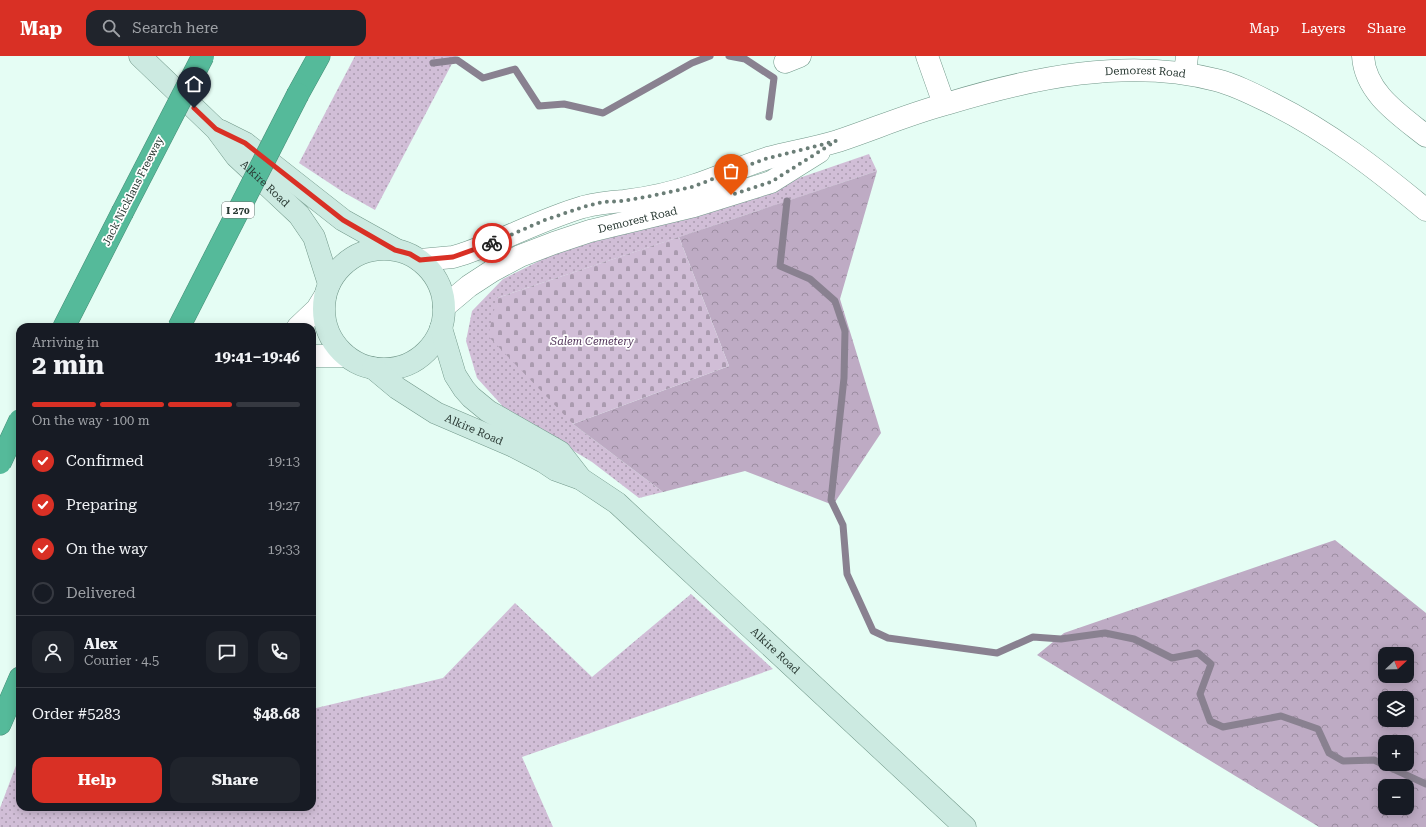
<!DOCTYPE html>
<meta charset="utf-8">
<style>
body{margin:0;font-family:"Roboto Serif",serif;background:#20242c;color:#f1f3f6;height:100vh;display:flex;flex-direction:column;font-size:15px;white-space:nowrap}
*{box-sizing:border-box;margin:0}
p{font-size:13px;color:#9ea1a6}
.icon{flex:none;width:22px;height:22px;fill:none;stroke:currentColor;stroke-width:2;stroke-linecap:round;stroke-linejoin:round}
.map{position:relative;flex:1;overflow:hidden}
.details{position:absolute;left:16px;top:267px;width:300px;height:488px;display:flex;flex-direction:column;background:#171b24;border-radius:12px;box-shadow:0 2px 10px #0003}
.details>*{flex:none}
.needle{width:26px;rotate:68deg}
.fabs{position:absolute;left:1378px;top:591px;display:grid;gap:8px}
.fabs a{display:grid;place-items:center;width:36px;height:36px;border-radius:8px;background:#171b24;box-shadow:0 2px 10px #0003;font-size:20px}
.pin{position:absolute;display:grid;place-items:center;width:34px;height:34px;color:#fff;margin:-41px -17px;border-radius:50% 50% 50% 0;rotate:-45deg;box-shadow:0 0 4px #0007}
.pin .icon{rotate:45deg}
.courier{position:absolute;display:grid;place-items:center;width:40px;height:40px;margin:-20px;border:3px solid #d93025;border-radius:50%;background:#fff;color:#222;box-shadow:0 1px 5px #0007}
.overview em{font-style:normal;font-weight:700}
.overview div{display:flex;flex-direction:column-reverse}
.overview{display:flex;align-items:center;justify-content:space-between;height:68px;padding:0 16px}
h1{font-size:26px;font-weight:700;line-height:30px}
.bar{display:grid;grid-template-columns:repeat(4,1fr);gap:6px 4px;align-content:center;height:48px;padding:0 16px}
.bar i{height:5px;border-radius:3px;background:#363941}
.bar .selected{background:#d93025}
.bar p{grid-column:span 4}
.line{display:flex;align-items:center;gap:10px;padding:0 16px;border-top:1px solid #363941}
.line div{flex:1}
.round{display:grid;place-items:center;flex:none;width:42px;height:42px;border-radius:12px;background:#20242c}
ol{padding:0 16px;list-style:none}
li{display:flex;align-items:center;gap:12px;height:44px}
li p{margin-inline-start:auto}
li .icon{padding:4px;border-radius:50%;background:#d93025;color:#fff;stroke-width:4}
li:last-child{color:#9ea1a6}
li i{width:22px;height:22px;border:2px solid #363941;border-radius:50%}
.button{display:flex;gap:8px;margin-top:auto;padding:8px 16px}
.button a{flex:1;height:46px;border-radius:12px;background:#d93025;color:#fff;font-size:16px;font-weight:700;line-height:46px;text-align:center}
.button a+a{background:#20242c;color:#f1f3f6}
header{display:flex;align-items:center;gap:24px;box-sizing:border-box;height:56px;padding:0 20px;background:#d93025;color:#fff}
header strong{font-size:19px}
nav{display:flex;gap:22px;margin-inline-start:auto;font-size:14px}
.search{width:280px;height:36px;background:#20242c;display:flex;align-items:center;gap:10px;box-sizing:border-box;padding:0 14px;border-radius:12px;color:#9ea1a6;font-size:15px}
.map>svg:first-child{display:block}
</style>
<header>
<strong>Map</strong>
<div class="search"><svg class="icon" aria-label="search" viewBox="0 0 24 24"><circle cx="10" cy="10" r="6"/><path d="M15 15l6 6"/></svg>Search here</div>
<nav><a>Map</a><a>Layers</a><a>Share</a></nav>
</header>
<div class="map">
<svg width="1426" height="771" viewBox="0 0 1426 771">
<defs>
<pattern id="grass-dots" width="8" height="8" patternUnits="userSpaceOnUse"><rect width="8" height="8" fill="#d1bed7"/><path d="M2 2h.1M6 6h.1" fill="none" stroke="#aa9baf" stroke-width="1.8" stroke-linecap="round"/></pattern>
<pattern id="forest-crowns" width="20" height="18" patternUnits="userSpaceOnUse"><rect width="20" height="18" fill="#beabc4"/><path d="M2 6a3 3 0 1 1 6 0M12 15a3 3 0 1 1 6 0" fill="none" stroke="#9b8ca0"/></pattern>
<pattern id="cemetery-stones" width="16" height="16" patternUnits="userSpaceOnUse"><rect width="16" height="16" fill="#d1bed7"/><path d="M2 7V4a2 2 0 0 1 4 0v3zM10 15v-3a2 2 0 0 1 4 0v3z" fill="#aa9baf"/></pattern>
</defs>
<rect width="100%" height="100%" fill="#e5fdf4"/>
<!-- grass -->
<g fill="url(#grass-dots)">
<path d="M355,0H456L375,154L343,136L299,107Z"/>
<path d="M869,98L877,115L497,242L573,368L663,436L639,442L592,406L507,355L477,322L466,285L472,255L503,223L559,195L686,161Z"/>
<path d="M691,538L773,613L522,701L553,771H0V752L20,699V751H312V653L443,622L515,547L592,621Z"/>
</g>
<!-- forest -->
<g fill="url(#forest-crowns)" fill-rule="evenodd">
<path d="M877,115L840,243L881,377L833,449L745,415L663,436L573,368L729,310L679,181Z"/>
<path d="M1335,484L1426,557V771H1319L1037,599L1064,577ZM1385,598H1407V620H1385ZM1385,642H1407V664H1385ZM1385,686H1407V708H1385ZM1385,730H1407V752H1385Z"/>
</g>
<!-- cemetery -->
<path fill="url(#cemetery-stones)" d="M679,181L729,310L573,368L488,280L497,242Z"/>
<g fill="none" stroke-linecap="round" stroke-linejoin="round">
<!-- stream -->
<g stroke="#898190" stroke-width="7">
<path d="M729,0L745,3L774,22L769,61"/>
<path d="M433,7L457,4L483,22L515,13L539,50L564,48L603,57L692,7L710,0"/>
<path d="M787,145L780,210L810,223L835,245L845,275L844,322L831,444L843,469L847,518L873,575L888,582L997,597L1033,581L1061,583L1105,577L1134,583L1172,602L1198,597L1211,608L1200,638L1210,665L1223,671L1281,660L1318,673L1329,697L1343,705L1374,704L1426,728"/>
</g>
<defs>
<g id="minor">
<path d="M927,0L944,48"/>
<path d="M1363,0C1365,37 1400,59 1426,80"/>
<path d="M785,6L800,0"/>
<path d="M1185,17L1187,0"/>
</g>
<g id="tertiary">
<path id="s1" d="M420,204L453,201L463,198C504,184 542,163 583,151C598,147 609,146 624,145C648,142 672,137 695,129C719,121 743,110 768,102C791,96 815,92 838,85C874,73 909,58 946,48C1031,22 1128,1 1216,24C1236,29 1255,39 1273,48C1329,76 1378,114 1426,154"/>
<path id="s2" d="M444,251L469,230L492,215L520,200L554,187L590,175L694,150L771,126L819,96"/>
<path d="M298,271L317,253L325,240"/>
<path d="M312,300H346"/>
</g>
<g id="secondary">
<path id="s3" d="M140,0L216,73L236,100L299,159L314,181L329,228"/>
<path d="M221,75L245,87L343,164L395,193"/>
<circle cx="384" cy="253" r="60"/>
<path d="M441,272L455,319L464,333L471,341L488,355L560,396L581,423"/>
<path id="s4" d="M373,312L397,332L436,357L513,390L544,406L556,414L581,423L617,447L965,771"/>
</g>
<g id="motorway">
<path d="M298,38L319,0"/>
<path d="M64,271L122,157"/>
<path d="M0,668L20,622"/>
</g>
</defs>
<!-- minor casing -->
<use href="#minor" stroke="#72988a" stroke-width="23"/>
<!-- tertiary casing -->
<use href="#tertiary" stroke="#72988a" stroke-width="23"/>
<!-- secondary casing -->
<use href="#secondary" stroke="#72988a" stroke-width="23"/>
<!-- motorway casing -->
<use href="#motorway" stroke="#468d76" stroke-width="23"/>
<!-- minor -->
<use href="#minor" stroke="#fff" stroke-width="22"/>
<!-- tertiary -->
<use href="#tertiary" stroke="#fff" stroke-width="22"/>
<!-- secondary -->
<use href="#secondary" stroke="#cceae1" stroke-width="22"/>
<!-- motorway -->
<use href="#motorway" stroke="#55ba9a" stroke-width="22"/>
<defs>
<g id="motorway-bridge">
<path d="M122,157L203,0"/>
<path d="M179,271L298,38"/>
<path d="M0,407L20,364"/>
</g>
</defs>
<!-- motorway-bridge casing -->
<use href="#motorway-bridge" stroke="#468d76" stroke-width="23" stroke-linecap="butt"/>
<!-- motorway-bridge -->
<use href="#motorway-bridge" stroke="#55ba9a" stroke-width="22"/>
</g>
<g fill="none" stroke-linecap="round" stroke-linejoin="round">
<!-- done -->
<path stroke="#6b7e77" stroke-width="4" stroke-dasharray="0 7.2" d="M492,187L545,164L583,151L603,146L623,145L656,139L692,131L765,103L836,85L771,126L731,139"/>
<!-- route -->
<path stroke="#d93025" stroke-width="5" d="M194,52L216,73L245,87L343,164L395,194L410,198L420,204L453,201L492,187"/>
</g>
<g text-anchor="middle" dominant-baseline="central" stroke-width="3.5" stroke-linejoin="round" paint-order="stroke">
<!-- shield labels -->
<rect fill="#fff" stroke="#6a7571" stroke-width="1" x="222" y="146" width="32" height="16" rx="3"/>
<g font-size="10" font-weight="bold" fill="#2a3a34">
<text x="238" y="154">I 270</text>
</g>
<!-- street labels -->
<g font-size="11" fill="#2a3a34" stroke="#fff">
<text stroke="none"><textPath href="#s1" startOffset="754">Demorest Road</textPath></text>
<text stroke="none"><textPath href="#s3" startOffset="179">Alkire Road</textPath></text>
<text transform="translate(133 135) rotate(-63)">Jack Nicklaus Freeway</text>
<text stroke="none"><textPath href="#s2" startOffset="215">Demorest Road</textPath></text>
<text stroke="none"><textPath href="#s4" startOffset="119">Alkire Road</textPath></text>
<text stroke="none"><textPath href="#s4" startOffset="497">Alkire Road</textPath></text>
</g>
<!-- park labels -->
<g font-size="11" font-style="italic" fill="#52355a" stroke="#fff">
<text x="592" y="285">Salem Cemetery</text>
</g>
</g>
</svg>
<div class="fabs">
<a><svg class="needle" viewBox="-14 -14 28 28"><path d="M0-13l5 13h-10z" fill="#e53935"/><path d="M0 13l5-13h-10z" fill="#9ea1a6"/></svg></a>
<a><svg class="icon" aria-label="layers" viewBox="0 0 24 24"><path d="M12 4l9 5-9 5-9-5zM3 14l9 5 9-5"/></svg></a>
<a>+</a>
<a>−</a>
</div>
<div class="pin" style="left:731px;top:139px;background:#ea580c"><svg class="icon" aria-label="bag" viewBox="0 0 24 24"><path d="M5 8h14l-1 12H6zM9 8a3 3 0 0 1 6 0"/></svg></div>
<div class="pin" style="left:194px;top:52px;background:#1f2937"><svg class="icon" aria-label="home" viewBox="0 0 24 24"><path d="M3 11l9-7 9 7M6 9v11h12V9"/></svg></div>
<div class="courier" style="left:492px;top:187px"><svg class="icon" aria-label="bike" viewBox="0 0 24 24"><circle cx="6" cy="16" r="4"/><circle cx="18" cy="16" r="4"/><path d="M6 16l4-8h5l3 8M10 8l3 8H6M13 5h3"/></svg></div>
<section class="details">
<div class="overview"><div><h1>2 min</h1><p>Arriving in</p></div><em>19:41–19:46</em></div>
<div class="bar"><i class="selected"></i><i class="selected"></i><i class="selected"></i><i></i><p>On the way · 100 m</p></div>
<ol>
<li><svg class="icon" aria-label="check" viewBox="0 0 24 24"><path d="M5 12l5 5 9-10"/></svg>Confirmed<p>19:13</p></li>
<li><svg class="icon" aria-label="check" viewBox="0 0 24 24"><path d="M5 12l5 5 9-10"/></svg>Preparing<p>19:27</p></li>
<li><svg class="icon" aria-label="check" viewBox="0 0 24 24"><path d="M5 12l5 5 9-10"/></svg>On the way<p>19:33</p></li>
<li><i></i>Delivered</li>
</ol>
<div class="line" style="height:72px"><a class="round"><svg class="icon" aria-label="person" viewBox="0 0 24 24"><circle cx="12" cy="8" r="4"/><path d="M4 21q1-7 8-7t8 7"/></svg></a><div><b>Alex</b><p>Courier · 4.5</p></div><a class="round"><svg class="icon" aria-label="chat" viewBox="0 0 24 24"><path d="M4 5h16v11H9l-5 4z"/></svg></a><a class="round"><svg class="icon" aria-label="phone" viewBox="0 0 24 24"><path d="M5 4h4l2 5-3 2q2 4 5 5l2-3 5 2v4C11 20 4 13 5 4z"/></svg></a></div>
<div class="line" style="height:52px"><div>Order #5283</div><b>$48.68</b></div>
<div class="button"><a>Help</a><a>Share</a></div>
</section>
</div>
